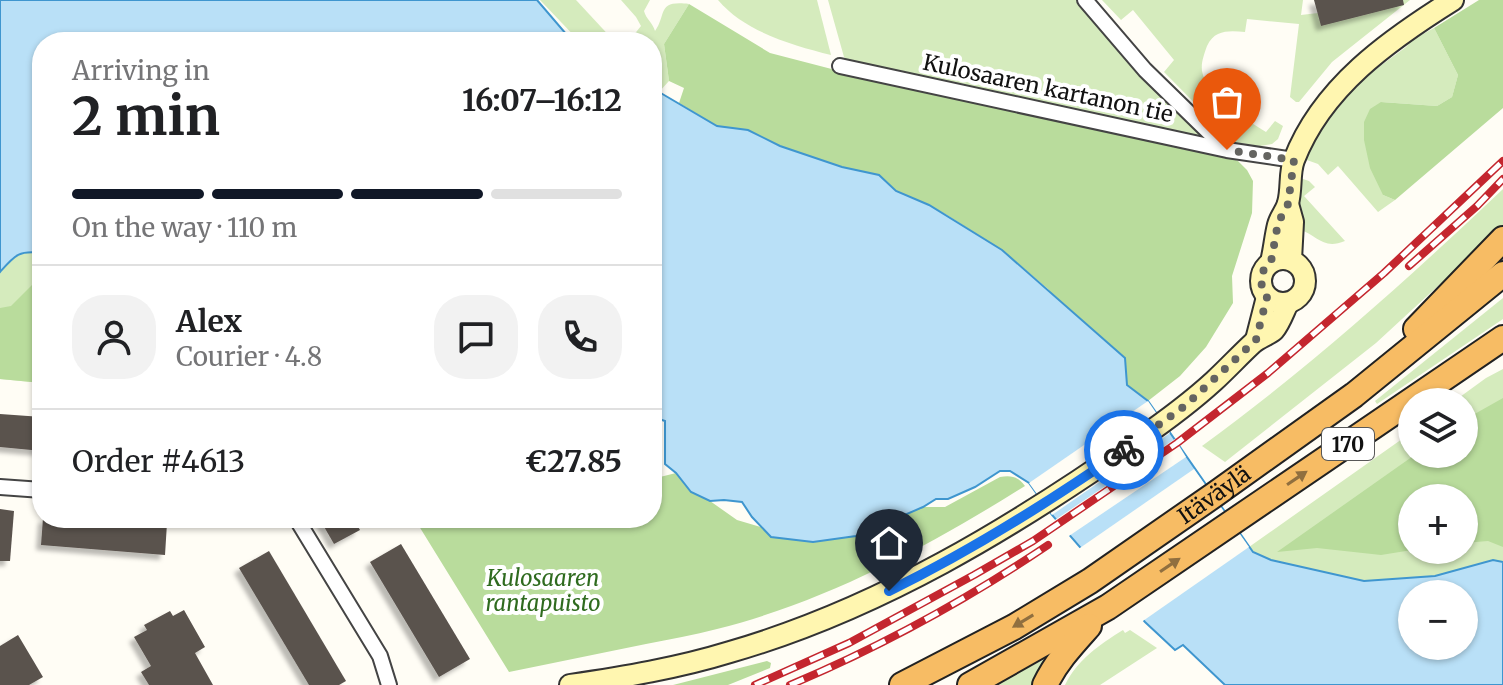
<!DOCTYPE html>
<meta charset="utf-8">
<style>
body{margin:0;font-family:Merriweather,serif;background:#f2f2f2;color:#202124;height:100vh;display:flex;flex-direction:column;font-size:30px;white-space:nowrap}
*{box-sizing:border-box;margin:0}
p{font-size:26px;color:#757577}
.icon{flex:none;width:44px;height:44px;fill:none;stroke:currentColor;stroke-width:2;stroke-linecap:round;stroke-linejoin:round}
.map{position:relative;flex:1;overflow:hidden}
.sheet{position:absolute;left:32px;top:32px;width:630px;height:496px;display:flex;flex-direction:column;background:#fff;border-radius:32px;box-shadow:0 2px 6px #0004}
.sheet>*{flex:none}
.fabs{position:absolute;left:1398px;top:388px;display:grid;gap:16px}
.fabs a{display:grid;place-items:center;width:80px;height:80px;border-radius:50%;background:#fff;box-shadow:0 2px 6px #0004;font-size:40px}
.pin{position:absolute;display:grid;place-items:center;width:68px;height:68px;color:#fff;margin:-82px -34px;border-radius:50% 50% 50% 0;rotate:-45deg;box-shadow:0 0 8px #0007}
.pin .icon{rotate:45deg}
.courier{position:absolute;display:grid;place-items:center;width:80px;height:80px;margin:-40px;border:6px solid #1a73e8;border-radius:50%;background:#fff;color:#222;box-shadow:0 2px 10px #0007}
.headline em{font-style:normal;font-weight:700}
.headline div{display:flex;flex-direction:column-reverse}
.headline{display:flex;align-items:center;justify-content:space-between;height:136px;padding:0 40px}
h1{font-size:52px;font-weight:700;line-height:60px}
.bar{display:grid;grid-template-columns:repeat(4,1fr);gap:12px 8px;align-content:center;height:96px;padding:0 40px}
.bar i{height:10px;border-radius:6px;background:#e0e0e0}
.bar .current{background:#111827}
.bar p{grid-column:span 4}
.line{display:flex;align-items:center;gap:20px;padding:0 40px;border-top:2px solid #e0e0e0}
.line div{flex:1}
.round{display:grid;place-items:center;flex:none;width:84px;height:84px;border-radius:32px;background:#f2f2f2}
.map>svg:first-child{display:block}
</style>
<div class="map">
<svg width="1503" height="685" viewBox="0 0 1503 685">
<defs>
<filter id="shadow"><feDropShadow dx="-5" dy="5" stdDeviation="2" flood-color="#0004"/></filter>
</defs>
<rect width="100%" height="100%" fill="#fffdf5"/>
<!-- green -->
<g fill="#d5ebbd" fill-rule="evenodd">
<path d="M540,0H576L615,42H580Z"/>
<path d="M621,0H650L644,11C646,19 653,23 655,31C667,15 656,0 689,4L664,44L669,81L659,92L652,87L656,77L652,62V42H628L641,26L636,17Z"/>
<path d="M718,0H817L831,55C792,45 745,32 718,0Z"/>
<path d="M828,0H1079L1145,79L1208,142L849,62L844,57Z"/>
<path d="M1102,0H1303L1301,15L1318,13L1321,25L1380,0H1410L1332,62L1299,102H1296L1290,97L1299,24L1247,19L1245,32C1230,31 1215,29 1207,46C1204,55 1201,62 1202,71C1206,96 1246,119 1266,132L1275,121L1283,126L1278,139L1272,144L1260,146L1233,142L1164,72L1174,60L1133,10L1121,20Z"/>
<path d="M1434,28L1458,75L1452,97L1437,106L1381,102L1383,195L1395,200L1378,212L1338,166L1328,175L1318,164L1304,159L1318,132L1347,96L1372,72L1406,47L1412,40Z"/>
<path d="M1300,178L1309,181L1315,187L1304,196L1345,241C1323,250 1318,236 1299,229Z"/>
<path d="M1503,189V226L1376,343L1225,462L1202,446C1308,369 1407,280 1503,189Z"/>
<path d="M26,251L42,253V383L0,379V272L9,261Z"/>
<path d="M1503,298V319L1377,404L1375,401Z"/>
<path d="M1503,369V612L1464,594H1412L1271,560L1253,552L1249,547L1412,432V454H1464V402H1453L1486,378ZM1412,498H1464V550H1412Z"/>
<path d="M1123,630L1125,633L1130,630L1157,648L1100,685H1065C1078,659 1099,645 1123,630Z"/>
<path d="M1045,659L1050,660L1037,685H994Z"/>
</g>
<!-- forest -->
<g fill="#b9dc9c">
<path d="M1479,0H1503V108L1395,200L1383,195L1370,168L1364,140V122L1370,109L1381,102L1437,106L1452,97L1458,75L1434,28Z"/>
<path d="M689,4L770,53L847,73L1222,154L1238,161L1247,170L1253,181L1252,213L1232,276L1233,303L1206,347L1180,376L1148,401L1127,385L1048,289L1002,250L947,215L929,205L896,191L879,175L842,167L780,146L748,130L717,126L679,103L684,88L669,81L664,44Z"/>
<path d="M37,280H42V383L0,379V308L11,306Z"/>
<path d="M1503,398V547L1488,541L1464,543V498H1412V550L1381,555L1317,548L1277,552L1416,454H1464V420Z"/>
<path d="M676,473L691,492L710,501L737,520L764,528L771,537L856,536L923,507H945L1000,477C1012,475 1018,477 1025,486C929,546 828,601 717,629C694,635 670,639 646,644C600,653 555,663 509,672L414,518H652V479Z"/>
<path d="M767,661L771,663L770,668L728,685H673Z"/>
</g>
<!-- water -->
<g fill="#b9e0f7" stroke="#3f96cf" stroke-width="2" fill-rule="evenodd">
<path d="M0,0H537L573,42H42V253C19,250 15,255 0,272Z"/>
<path d="M659,92L717,126L748,130L780,146L842,167L879,175L896,191L929,205L1002,250L1125,358L1127,385L1148,401L1253,552L1271,560L1364,581L1435,576L1493,560L1503,562V685H1225L1183,645L1175,650L1145,622L1052,515L1029,483L1010,471H1000L975,487L948,499H936L923,507L856,536L813,542L771,537L752,517L742,502L724,500L710,501L691,492L676,473L665,464V421L656,418L652,422V103ZM1412,594H1464V646H1412Z"/>
</g>
<!-- pier -->
<g fill="#fffdf5">
<path d="M1148,401L1170,433L1052,515L1029,483Z"/>
<path d="M1175,439L1186,457L1066,538L1052,522Z"/>
<path d="M1194,469L1249,547L1140,623L1077,550Z"/>
</g>
<!-- building -->
<g fill="#5a524d" filter="url(#shadow)">
<path d="M1314,0H1403L1404,5L1321,26Z"/>
<path d="M0,414L42,417V451L0,447Z"/>
<path d="M0,509L14,511L10,561H0Z"/>
<path d="M43,518H96L167,523L165,555L41,545Z"/>
<path d="M319,518H353L360,530L334,544Z"/>
<path d="M401,544L470,659L439,677L370,562Z"/>
<path d="M269,551L346,681L339,685H309L239,568Z"/>
<path d="M184,610L205,647L195,653L213,685H149L141,672L151,666L134,637L147,630L144,625L170,611L173,616Z"/>
<path d="M18,635L43,677L29,685H0V646Z"/>
</g>
<g fill="none" stroke-linecap="round" stroke-linejoin="round">
<defs>
<g id="minor">
<path d="M1085,0L1145,70L1226,149"/>
<path d="M840,66L1227,150L1294,160"/>
<path d="M0,487L42,490"/>
<path d="M296,518L380,656L389,685"/>
</g>
<g id="secondary">
<path d="M1288,204L1293,222L1291,260"/>
<circle cx="1283" cy="281" r="22"/>
<path d="M1271,262C1274,250 1275,237 1278,225C1280,217 1286,211 1288,203C1292,189 1289,173 1294,160C1322,87 1389,40 1453,0"/>
<path d="M1256,340L1267,297"/>
<path d="M570,685C624,677 678,668 730,652C879,609 1012,528 1138,440C1164,422 1190,403 1214,381C1228,368 1240,355 1253,343C1259,338 1268,335 1274,330C1280,323 1284,311 1288,303"/>
</g>
<g id="trunk">
<path d="M1416,329L1503,239"/>
<path id="s1" d="M902,685L1014,627L1090,581L1214,495L1354,395L1503,274"/>
<path d="M970,685L1108,607L1503,338"/>
<path d="M1045,685C1056,662 1072,645 1089,626"/>
</g>
</defs>
<!-- minor casing -->
<use href="#minor" stroke="#444" stroke-width="18"/>
<!-- secondary casing -->
<use href="#secondary" stroke="#333" stroke-width="24"/>
<!-- trunk casing -->
<use href="#trunk" stroke="#222" stroke-width="28"/>
<!-- minor -->
<use href="#minor" stroke="#fff" stroke-width="14"/>
<!-- secondary -->
<use href="#secondary" stroke="#fff6b0" stroke-width="20"/>
<!-- trunk -->
<use href="#trunk" stroke="#f7bc64" stroke-width="24"/>
<defs>
<g id="rail">
<path d="M1409,266L1477,206L1503,179"/>
<path d="M755,685L849,643L974,575L1033,541L1177,443L1268,373L1384,273L1503,161"/>
<path d="M790,685C880,647 968,599 1048,545"/>
</g>
</defs>
<!-- rail casing -->
<use href="#rail" stroke="#c4262e" stroke-width="8"/>
<!-- rail -->
<use href="#rail" stroke="#fff" stroke-width="5" stroke-dasharray="15" stroke-linecap="butt"/>
</g>
<!-- one-way arrows -->
<defs><path id="oneway-solid" d="M-6-.8H1V-3.2L6.5 0L1 3.2V.8H-6Z" transform="scale(2)"/></defs>
<g fill="#906f3f">
<use href="#oneway-solid" transform="translate(1297 478) rotate(-34)"/>
<use href="#oneway-solid" transform="translate(1170 565) rotate(-34)"/>
<use href="#oneway-solid" transform="translate(1023 621) rotate(149)"/>
</g>
<g fill="none" stroke-linecap="round" stroke-linejoin="round">
<!-- done -->
<path stroke="#646461" stroke-width="8" stroke-dasharray="0 14.4" d="M1124,450L1186,405L1256,340L1267,297L1262,288L1261,278L1264,269L1271,262L1278,223L1288,204L1294,160L1227,150"/>
<!-- route -->
<path stroke="#1a73e8" stroke-width="10" d="M889,591C971,551 1049,502 1124,450"/>
</g>
<g text-anchor="middle" dominant-baseline="central" stroke-width="8" stroke-linejoin="round" paint-order="stroke">
<!-- shield labels -->
<rect fill="#fff" stroke="#585858" stroke-width="2" x="1322" y="428" width="52" height="32" rx="6"/>
<g font-size="20" font-weight="bold" fill="#111">
<text x="1348" y="444">170</text>
</g>
<!-- street labels -->
<g font-size="22" fill="#111" stroke="#fff">
<text transform="translate(1048 88) rotate(12)">Kulosaaren kartanon tie</text>
<text stroke="none"><textPath href="#s1" startOffset="366">Itäväylä</textPath></text>
</g>
<!-- park labels -->
<g font-size="22" font-style="italic" fill="#2f6b1f" stroke="#fff">
<text x="543" y="578">Kulosaaren<tspan x="543" dy="25">rantapuisto</tspan></text>
</g>
</g>
</svg>
<div class="fabs">
<a><svg class="icon" aria-label="layers" viewBox="0 0 24 24"><path d="M12 4l9 5-9 5-9-5zM3 14l9 5 9-5"/></svg></a>
<a>+</a>
<a>−</a>
</div>
<div class="pin" style="left:1227px;top:150px;background:#ea580c"><svg class="icon" aria-label="bag" viewBox="0 0 24 24"><path d="M5 8h14l-1 12H6zM9 8a3 3 0 0 1 6 0"/></svg></div>
<div class="pin" style="left:889px;top:591px;background:#1f2937"><svg class="icon" aria-label="home" viewBox="0 0 24 24"><path d="M3 11l9-7 9 7M6 9v11h12V9"/></svg></div>
<div class="courier" style="left:1124px;top:450px"><svg class="icon" aria-label="bike" viewBox="0 0 24 24"><circle cx="6" cy="16" r="4"/><circle cx="18" cy="16" r="4"/><path d="M6 16l4-8h5l3 8M10 8l3 8H6M13 5h3"/></svg></div>
<section class="sheet">
<div class="headline"><div><h1>2 min</h1><p>Arriving in</p></div><em>16:07–16:12</em></div>
<div class="bar"><i class="current"></i><i class="current"></i><i class="current"></i><i></i><p>On the way · 110 m</p></div>
<div class="line" style="height:144px"><a class="round"><svg class="icon" aria-label="person" viewBox="0 0 24 24"><circle cx="12" cy="8" r="4"/><path d="M4 21q1-7 8-7t8 7"/></svg></a><div><b>Alex</b><p>Courier · 4.8</p></div><a class="round"><svg class="icon" aria-label="chat" viewBox="0 0 24 24"><path d="M4 5h16v11H9l-5 4z"/></svg></a><a class="round"><svg class="icon" aria-label="phone" viewBox="0 0 24 24"><path d="M5 4h4l2 5-3 2q2 4 5 5l2-3 5 2v4C11 20 4 13 5 4z"/></svg></a></div>
<div class="line" style="height:104px"><div>Order #4613</div><b>€27.85</b></div>
</section>
</div>
